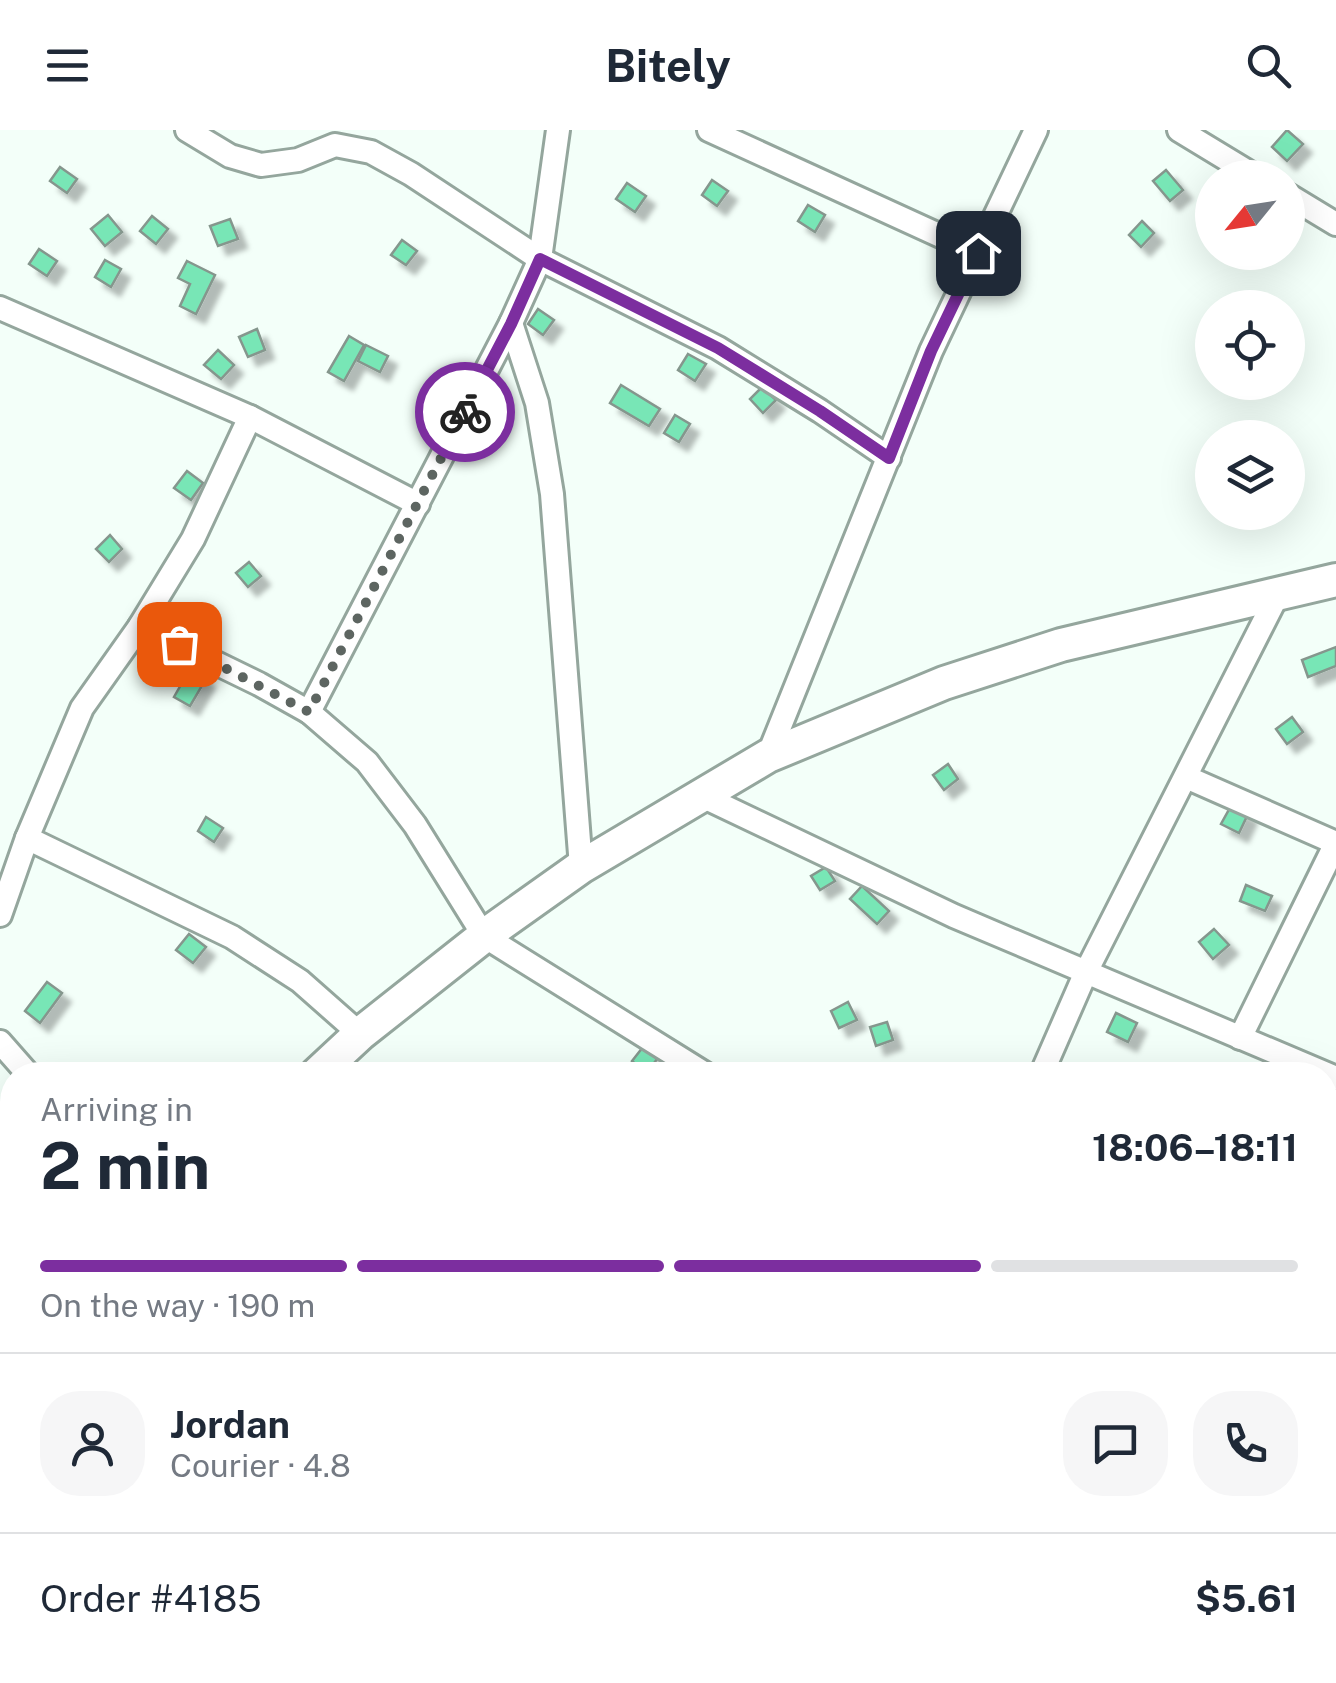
<!DOCTYPE html>
<meta charset="utf-8">
<style>
body{margin:0;font-family:"Public Sans",sans-serif;background:#f6f6f7;color:#1f2937;height:100vh;display:flex;flex-direction:column;font-size:38px;white-space:nowrap}
*{box-sizing:border-box;margin:0}
p{font-size:32px;color:#747a83}
.icon{flex:none;width:55px;height:55px;fill:none;stroke:currentColor;stroke-width:2;stroke-linecap:round;stroke-linejoin:round}
.map{position:relative;flex:1;overflow:hidden}
.drawer{position:absolute;left:0px;top:932px;width:1338px;height:622px;display:flex;flex-direction:column;background:#fff;border-radius:40px 40px 0 0;box-shadow:0 10px 40px #0002}
.drawer>*{flex:none}
.needle{width:65px;rotate:240deg}
.controls{position:absolute;left:1195px;top:30px;display:grid;gap:20px}
.controls a{display:grid;place-items:center;width:110px;height:110px;border-radius:50%;background:#fff;box-shadow:0 10px 40px #0002;font-size:50px}
.pin{position:absolute;display:grid;place-items:center;width:85px;height:85px;color:#fff;margin:-42px;border-radius:20px;box-shadow:0 5px 15px #0006}
.courier{position:absolute;display:grid;place-items:center;width:100px;height:100px;margin:-50px;border:8px solid #7c2e9f;border-radius:50%;background:#fff;color:#222;box-shadow:0 2px 12px #0007}
.summary em{font-style:normal;font-weight:700}
.summary div{display:flex;flex-direction:column-reverse}
.summary{display:flex;align-items:center;justify-content:space-between;height:170px;padding:0 40px}
h1{font-size:65px;font-weight:700;line-height:75px}
.bar{display:grid;grid-template-columns:repeat(4,1fr);gap:15px 10px;align-content:center;height:120px;padding:0 40px}
.bar i{height:12px;border-radius:8px;background:#e0e1e3}
.bar .on{background:#7c2e9f}
.bar p{grid-column:span 4}
.line{display:flex;align-items:center;gap:25px;padding:0 40px;border-top:2px solid #e0e1e3}
.line div{flex:1}
.round{display:grid;place-items:center;flex:none;width:105px;height:105px;border-radius:40px;background:#f6f6f7}
header{display:flex;justify-content:space-between;align-items:center;height:130px;padding:0 40px;background:#fff;font-size:45px;font-weight:700}
.map>svg:first-child{display:block}
</style>
<header><svg class="icon" aria-label="menu" viewBox="0 0 24 24"><path d="M4 6h16M4 12h16M4 18h16"/></svg>Bitely<svg class="icon" aria-label="search" viewBox="0 0 24 24"><circle cx="10" cy="10" r="6"/><path d="M15 15l6 6"/></svg></header>
<div class="map">
<svg width="1336" height="1553" viewBox="0 0 1336 1553">
<defs>
<filter id="shadow"><feDropShadow dx="9" dy="9" stdDeviation="2.5" flood-color="#0004"/></filter>
</defs>
<rect width="100%" height="100%" fill="#f3fff9"/>
<!-- building -->
<g fill="#78e6b6" stroke="#85968d" stroke-width="2.5" filter="url(#shadow)">
<path d="M1287,0L1303,14L1287,31L1272,17Z"/>
<path d="M60,37L77,49L67,63L50,51Z"/>
<path d="M1166,40L1183,60L1170,71L1153,51Z"/>
<path d="M712,50L728,61L717,76L702,65Z"/>
<path d="M627,53L646,66L635,82L616,69Z"/>
<path d="M808,75L825,85L815,102L798,91Z"/>
<path d="M108,85L122,102L105,116L91,99Z"/>
<path d="M152,86L168,99L156,114L140,101Z"/>
<path d="M230,89L238,109L218,116L210,96Z"/>
<path d="M1142,91L1154,103L1141,117L1129,105Z"/>
<path d="M402,110L417,121L406,135L391,125Z"/>
<path d="M39,119L57,131L47,146L29,134Z"/>
<path d="M105,130L121,139L111,157L95,147Z"/>
<path d="M187,131L215,145L196,184L180,176L190,154L178,148Z"/>
<path d="M538,179L554,190L543,205L528,194Z"/>
<path d="M257,199L265,220L248,227L239,207Z"/>
<path d="M349,206L364,215L344,251L328,242Z"/>
<path d="M366,215L388,226L380,242L358,231Z"/>
<path d="M218,220L234,235L221,249L204,235Z"/>
<path d="M688,224L706,234L695,251L678,240Z"/>
<path d="M621,255L660,279L649,296L610,273Z"/>
<path d="M762,257L776,270L763,283L750,269Z"/>
<path d="M675,285L690,294L679,312L664,303Z"/>
<path d="M187,341L203,353L191,370L174,358Z"/>
<path d="M110,405L122,419L109,432L96,419Z"/>
<path d="M249,432L261,446L248,457L236,443Z"/>
<path d="M1336,517V536L1308,547L1302,530Z"/>
<path d="M190,539L206,549L190,576L174,567Z"/>
<path d="M1292,587L1303,602L1287,614L1276,599Z"/>
<path d="M948,634L958,649L944,660L933,645Z"/>
<path d="M1231,676L1248,684L1239,703L1221,694Z"/>
<path d="M206,687L223,698L214,712L198,701Z"/>
<path d="M826,737L835,751L820,760L811,746Z"/>
<path d="M1246,755L1272,766L1265,781L1240,771Z"/>
<path d="M862,756L889,781L877,794L850,769Z"/>
<path d="M1214,799L1229,815L1213,829L1199,812Z"/>
<path d="M189,804L206,817L193,833L176,820Z"/>
<path d="M47,852L62,863L40,893L25,881Z"/>
<path d="M848,872L857,890L839,898L831,881Z"/>
<path d="M1116,883L1137,893L1128,912L1107,902Z"/>
<path d="M887,892L893,910L876,916L870,897Z"/>
<path d="M643,917L658,928L646,943L632,931Z"/>
</g>
<g fill="none" stroke-linecap="round" stroke-linejoin="round">
<defs>
<g id="minor">
<path d="M187,0L230,26L261,35L298,30L335,15L371,22L411,44L540,129L718,218L820,281L889,328"/>
<path d="M709,0L978,123"/>
<path d="M1179,0L1258,48"/>
<path d="M1288,65L1336,94"/>
<path d="M0,178L250,287L418,374"/>
<path d="M511,193L537,273L552,364L581,737"/>
<path d="M140,496L259,554L309,582L367,632L415,695L484,806L707,945"/>
<path d="M309,582L511,193L540,129L558,0"/>
<path d="M768,626L931,221L1036,0"/>
<path d="M1186,647L1336,713L1240,908"/>
<path d="M700,665L954,786L1336,948"/>
<path d="M27,708L232,807L300,851L360,904"/>
<path d="M0,785L27,708L82,578L140,496L193,409L250,287"/>
<path d="M0,912L29,945"/>
<path d="M1041,945L1086,842L1278,464"/>
<path d="M1325,1203L1336,1208"/>
<path d="M0,1371L12,1377"/>
<path d="M1325,1489L1336,1465"/>
<path d="M384,1542L408,1553"/>
<path d="M1000,1542L1022,1553"/>
<path d="M122,1553L129,1542"/>
<path d="M748,1553L754,1542"/>
<path d="M1295,1553L1300,1542"/>
</g>
<g id="secondary">
<path d="M316,945L360,904L484,806L581,737L768,626L944,553L1061,515L1336,450"/>
<path d="M0,1264L12,1249"/>
</g>
</defs>
<!-- minor casing -->
<use href="#minor" stroke="#94a69d" stroke-width="28"/>
<!-- secondary casing -->
<use href="#secondary" stroke="#94a69d" stroke-width="38"/>
<!-- minor -->
<use href="#minor" stroke="#fff" stroke-width="22"/>
<!-- secondary -->
<use href="#secondary" stroke="#fff" stroke-width="32"/>
</g>
<g fill="none" stroke-linecap="round" stroke-linejoin="round">
<!-- done -->
<path stroke="#5d6561" stroke-width="10" stroke-dasharray="0 18" d="M179,514L309,582L465,282"/>
<!-- route -->
<path stroke="#7c2e9f" stroke-width="12" d="M465,282L511,194L540,129L718,218L820,281L889,328L931,221L978,123"/>
</g>
</svg>
<div class="controls">
<a><svg class="needle" viewBox="-14 -14 28 28"><path d="M0-13l5 13h-10z" fill="#e53935"/><path d="M0 13l5-13h-10z" fill="#747a83"/></svg></a>
<a><svg class="icon" aria-label="locate" viewBox="0 0 24 24"><circle cx="12" cy="12" r="6"/><path d="M12 2v4M12 18v4M2 12h4M18 12h4"/></svg></a>
<a><svg class="icon" aria-label="layers" viewBox="0 0 24 24"><path d="M12 4l9 5-9 5-9-5zM3 14l9 5 9-5"/></svg></a>
</div>
<div class="pin" style="left:179px;top:514px;background:#ea580c"><svg class="icon" aria-label="bag" viewBox="0 0 24 24"><path d="M5 8h14l-1 12H6zM9 8a3 3 0 0 1 6 0"/></svg></div>
<div class="pin" style="left:978px;top:123px;background:#1f2937"><svg class="icon" aria-label="home" viewBox="0 0 24 24"><path d="M3 11l9-7 9 7M6 9v11h12V9"/></svg></div>
<div class="courier" style="left:465px;top:282px"><svg class="icon" aria-label="bike" viewBox="0 0 24 24"><circle cx="6" cy="16" r="4"/><circle cx="18" cy="16" r="4"/><path d="M6 16l4-8h5l3 8M10 8l3 8H6M13 5h3"/></svg></div>
<section class="drawer">
<div class="summary"><div><h1>2 min</h1><p>Arriving in</p></div><em>18:06–18:11</em></div>
<div class="bar"><i class="on"></i><i class="on"></i><i class="on"></i><i></i><p>On the way · 190 m</p></div>
<div class="line" style="height:180px"><a class="round"><svg class="icon" aria-label="person" viewBox="0 0 24 24"><circle cx="12" cy="8" r="4"/><path d="M4 21q1-7 8-7t8 7"/></svg></a><div><b>Jordan</b><p>Courier · 4.8</p></div><a class="round"><svg class="icon" aria-label="chat" viewBox="0 0 24 24"><path d="M4 5h16v11H9l-5 4z"/></svg></a><a class="round"><svg class="icon" aria-label="phone" viewBox="0 0 24 24"><path d="M5 4h4l2 5-3 2q2 4 5 5l2-3 5 2v4C11 20 4 13 5 4z"/></svg></a></div>
<div class="line" style="height:130px"><div>Order #4185</div><b>$5.61</b></div>
</section>
</div>
